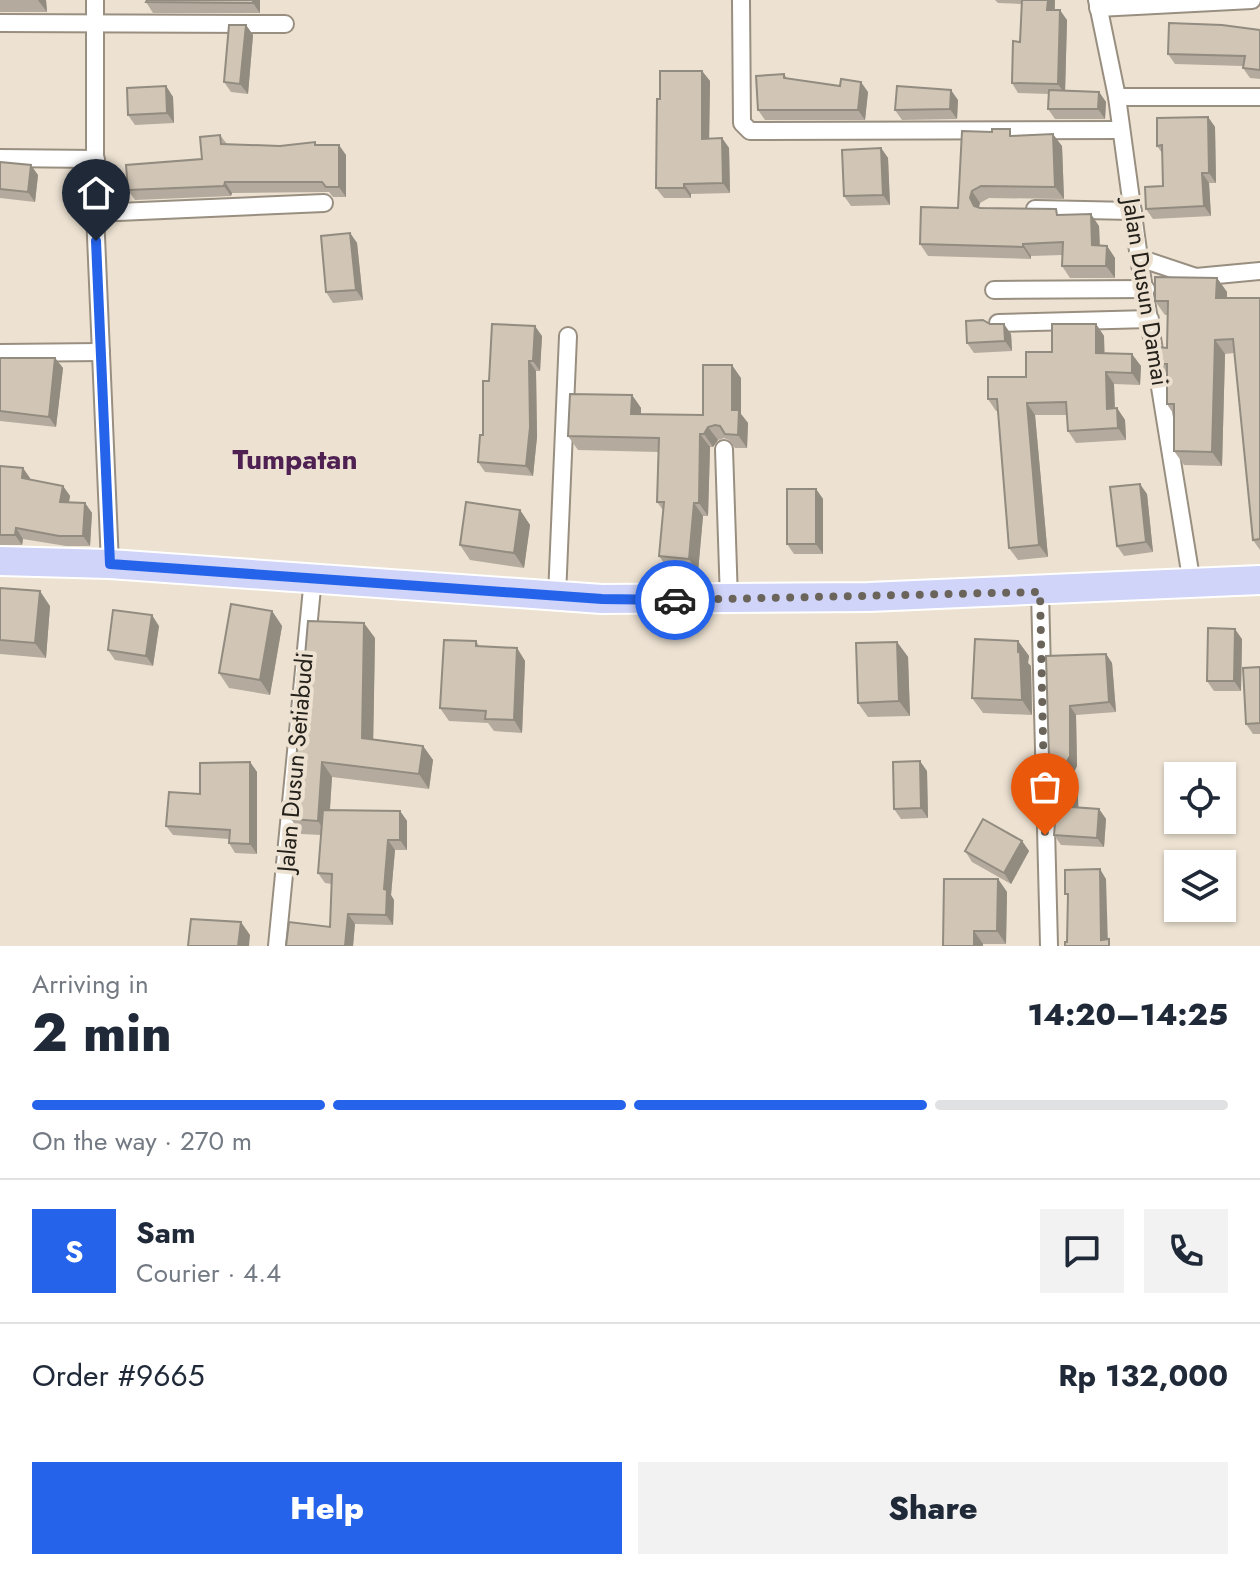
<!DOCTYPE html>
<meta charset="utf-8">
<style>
body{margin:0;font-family:Jost,sans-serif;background:#f2f2f3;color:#1f2937;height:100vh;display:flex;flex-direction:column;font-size:30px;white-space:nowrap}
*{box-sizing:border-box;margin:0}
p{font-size:26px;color:#747a83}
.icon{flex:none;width:44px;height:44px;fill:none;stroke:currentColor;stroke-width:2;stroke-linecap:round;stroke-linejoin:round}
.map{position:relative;height:946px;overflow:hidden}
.side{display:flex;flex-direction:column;background:#fff;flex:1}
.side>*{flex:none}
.buttons{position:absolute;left:1164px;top:762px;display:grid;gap:16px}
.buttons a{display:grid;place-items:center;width:72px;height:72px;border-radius:0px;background:#fff;box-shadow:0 2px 6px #0004;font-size:40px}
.pin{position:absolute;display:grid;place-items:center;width:68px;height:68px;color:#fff;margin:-82px -34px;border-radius:50% 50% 50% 0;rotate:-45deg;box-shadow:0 0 8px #0007}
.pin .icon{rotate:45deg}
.courier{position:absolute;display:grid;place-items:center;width:80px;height:80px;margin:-40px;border:6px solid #2563eb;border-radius:50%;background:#fff;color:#222;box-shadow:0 2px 10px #0007}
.summary em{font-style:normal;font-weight:800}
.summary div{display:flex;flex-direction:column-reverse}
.summary{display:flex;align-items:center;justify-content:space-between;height:136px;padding:0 32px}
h1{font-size:52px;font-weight:800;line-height:60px}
.bar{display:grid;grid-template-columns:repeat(4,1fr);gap:12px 8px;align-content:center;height:96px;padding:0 32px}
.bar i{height:10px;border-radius:6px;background:#e0e1e3}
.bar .current{background:#2563eb}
.bar p{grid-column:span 4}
.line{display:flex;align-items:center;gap:20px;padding:0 32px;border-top:2px solid #e0e1e3}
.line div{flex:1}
.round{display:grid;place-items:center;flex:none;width:84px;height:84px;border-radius:0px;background:#f2f2f3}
.primary-button{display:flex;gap:16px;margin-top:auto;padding:16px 32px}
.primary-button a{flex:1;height:92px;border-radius:0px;background:#2563eb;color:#fff;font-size:32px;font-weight:800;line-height:92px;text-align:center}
.primary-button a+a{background:#f2f2f3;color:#1f2937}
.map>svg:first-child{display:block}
</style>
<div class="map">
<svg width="1260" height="946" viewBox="0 0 1260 946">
<rect width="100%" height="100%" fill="#ede2d2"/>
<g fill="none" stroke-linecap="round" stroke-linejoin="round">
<defs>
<g id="minor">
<path d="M95,0V213L110,564"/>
<path d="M741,0L742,123L750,131L1121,130"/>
<path d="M1097,0L1117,97L1139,258L1192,584"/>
<path d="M1098,8L1252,0"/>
<path d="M0,23L285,24"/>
<path d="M1117,97H1260"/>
<path d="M0,158L96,159"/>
<path d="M1035,209L1133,211"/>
<path d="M95,213L324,203"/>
<path d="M1139,258L1196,277L1260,271"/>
<path d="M994,290L1146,289"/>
<path d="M998,323L1150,319"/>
<path d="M0,353L101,352"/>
<path d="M724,449L729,600"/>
<path d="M1040,592L1049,946"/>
<path d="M557,596L568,336"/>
<path d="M277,946L313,578"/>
</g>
<path id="trunk" d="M0,561L110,564L602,599L869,597L1260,580"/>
</defs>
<!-- minor casing -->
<use href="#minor" stroke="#998f81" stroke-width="20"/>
<!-- trunk casing -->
<use href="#trunk" stroke="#fff" stroke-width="32"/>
<!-- minor -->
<use href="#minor" stroke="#fff" stroke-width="16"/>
<!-- trunk -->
<use href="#trunk" stroke="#d0d4f8" stroke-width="28"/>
</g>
<!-- wall -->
<g fill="#b4aa9d">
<path d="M0,0H46L47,12H0Z"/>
<path d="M260,0V13H153L146,2Z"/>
<path d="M995,0H1055V10L1067,20L1065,91L1099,92L1106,102L1105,119H1055L1048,109L1049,94L1018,93L1012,83L1020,42L1022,4L998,3Z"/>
<path d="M246,25L253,35L248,94L231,92L224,82Z"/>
<path d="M1260,30V79L1250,78L1243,68V66L1175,64L1168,54Z"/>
<path d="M702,71L710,81L709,138H722L729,148L730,193L691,194V198H664L656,188L660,99Z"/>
<path d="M784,74L787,78L868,92L865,120H765L758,110Z"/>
<path d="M166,86L173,97L174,123L135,125L128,115Z"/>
<path d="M958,100L957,119L902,120L895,110Z"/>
<path d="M1208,117L1215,127L1216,183H1209L1211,216L1153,219L1146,209L1163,186L1162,153L1157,146Z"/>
<path d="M220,135L227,144L280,146L315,142L317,145L346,155V197H333L329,192H324L232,193L231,196L135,200L128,190L202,159Z"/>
<path d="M1015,136L1062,146L1064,199L989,198L980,203L979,207L1060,215L1099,226L1100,246H1107L1115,258V278H1070L1062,266V255L1031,256V259L928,256L920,244L958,208Z"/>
<path d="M881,148L888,158L890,205L851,206L844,196Z"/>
<path d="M0,162L38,175L35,202L0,198Z"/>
<path d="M350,233L357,243L363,300L333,303L326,292Z"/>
<path d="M1217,278L1227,292V298L1260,299V550L1253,540L1234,353L1225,354L1222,466L1184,465L1174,451V415L1167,404V374L1160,364L1167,348L1168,315H1165L1155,301Z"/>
<path d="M1096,324L1104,336V354L1141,366L1140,385L1114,384L1115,408H1117L1125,420L1126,440L1076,443L1068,431L1067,415H1035L1048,557L1018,560L1009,548L998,411H996L988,399L1026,377L1052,352Z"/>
<path d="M1011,334L1012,351L974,353L967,343Z"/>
<path d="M542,336L540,371H536L537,437L533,476L485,472L478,462L483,435L489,381Z"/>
<path d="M0,358H55L63,368L56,427L0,421Z"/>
<path d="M741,378V414L748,423L747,448H735L729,440L724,438L718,440L713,447H710L708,516H703L698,572L668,569L659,556L663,510L657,502L658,452L578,450L568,436L632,395L641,408V414L703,415Z"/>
<path d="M0,466L23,468L30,480L63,486L70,496L69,502L85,503L92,513L90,546H66L23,539L22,545H0Z"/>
<path d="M816,489L823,499V554H794L787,544Z"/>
<path d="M1147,494L1153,552L1124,556L1117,546Z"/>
<path d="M520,510L530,525L524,568L470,560L460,545Z"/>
<path d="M0,588L50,606L46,658L0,654Z"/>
<path d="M272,611L282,626L270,695L229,688L219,673Z"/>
<path d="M159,626L153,666L115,660L108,650Z"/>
<path d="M375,638L373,739L423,746L433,760L429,789L332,777L330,810L400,811L407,821V850H395L391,895L394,900L393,925L355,924L353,946H286L330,927L332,884L325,883L318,873L321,835L301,834L291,819Z"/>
<path d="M1242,639L1241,691H1214L1207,681Z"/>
<path d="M476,641L480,647L517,648L525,661L522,733L494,731L488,723L449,721L440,708Z"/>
<path d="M1018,641L1029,656L1028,663L1031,666L1032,715L983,713L972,698Z"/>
<path d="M897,642L908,657L910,716L868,717L858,703Z"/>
<path d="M1106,654L1112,663L1116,712L1076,715L1077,766L1073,774L1077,781L1078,807L1099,809L1106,819L1104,847L1061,845L1054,835L1056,803L1050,793L1046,656Z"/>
<path d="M1260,667V734H1253L1246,724Z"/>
<path d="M250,762L257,772V854L235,853L229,843V839L173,835L166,826L200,794Z"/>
<path d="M927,771L928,818L901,819L894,809Z"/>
<path d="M1022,841L1029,851L1011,884L972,862L965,851Z"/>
<path d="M998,879L1007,892L1006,944H983L943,946Z"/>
</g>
<!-- shaded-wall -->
<g fill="#928b7f">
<path d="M38,0H46L47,12Z"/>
<path d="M253,0H260V13L253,3Z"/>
<path d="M1048,0H1055L1054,20L1047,10Z"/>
<path d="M1060,10L1067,20L1065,94L1058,84Z"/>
<path d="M246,25L253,35L248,94L240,84Z"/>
<path d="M702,71L710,81L709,149L702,139Z"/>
<path d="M861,82L868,92L865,120L858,110Z"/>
<path d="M166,86L173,97L174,123L167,113Z"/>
<path d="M951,90L958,100L957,119L950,109Z"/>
<path d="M1099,92L1106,102L1105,119L1098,109Z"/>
<path d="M1208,117L1215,127L1216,183L1209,173Z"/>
<path d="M1053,134L1062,146L1064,199L1055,187Z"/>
<path d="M722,138L729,148L730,193L723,183Z"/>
<path d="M339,145L346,155V197L339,187Z"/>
<path d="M881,148L888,158L890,205L883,195Z"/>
<path d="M31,165L38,175L35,202L28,192Z"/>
<path d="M1202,173L1209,183L1211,216L1204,206Z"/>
<path d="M225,182L232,193L231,196L224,186Z"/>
<path d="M684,184L691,194V198L684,188Z"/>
<path d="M972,191L980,203L978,210L983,218L970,198Z"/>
<path d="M1091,214L1099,226L1100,257L1092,245Z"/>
<path d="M350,233L357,243L363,300L356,290Z"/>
<path d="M1023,244L1031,256V259L1023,247Z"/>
<path d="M1107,246L1115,258V278L1106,266Z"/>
<path d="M1217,278L1227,292L1226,311L1216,298Z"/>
<path d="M1004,324L1011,334L1012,351L1005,341Z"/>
<path d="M1096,324L1104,336L1105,365L1096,353Z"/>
<path d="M535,326L542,336L540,371L533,361Z"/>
<path d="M1215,340L1225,354L1222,466L1212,452Z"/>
<path d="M1132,354L1141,366L1140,385L1132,373Z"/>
<path d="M55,358L63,368L56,427L49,417Z"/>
<path d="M529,361L536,371L537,437L533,476L526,466Z"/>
<path d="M732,365L741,378V414L748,423L747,448L738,435L732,410Z"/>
<path d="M1106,372L1114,384L1115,421L1107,409Z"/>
<path d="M632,395L641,408V427L631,414Z"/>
<path d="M1027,403L1035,415L1048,557L1039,545Z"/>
<path d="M1117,408L1125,420L1126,440L1118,428Z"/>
<path d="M708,427L718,440L713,447L704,434Z"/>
<path d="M700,434L710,447L708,516L699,503Z"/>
<path d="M23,468L30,478L29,488L22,478Z"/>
<path d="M1140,484L1147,494L1153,552L1146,542Z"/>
<path d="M63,486L70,496L67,512L60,502Z"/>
<path d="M816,489L823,499V554L816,544Z"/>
<path d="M85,503L92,513L90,546L83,536Z"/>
<path d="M694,503L703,516L698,572L689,559Z"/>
<path d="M520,510L530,525L524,568L514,553Z"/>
<path d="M16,528L23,539L22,545L15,535Z"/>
<path d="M40,591L50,606L46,658L35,643Z"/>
<path d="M272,611L282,626L270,695L260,680Z"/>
<path d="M152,615L159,626L153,666L146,656Z"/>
<path d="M364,623L375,638L373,753L362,738Z"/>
<path d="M1235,629L1242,639L1241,691L1234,681Z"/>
<path d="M1018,641L1029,656L1028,663L1031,666L1032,715L1022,700L1018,652Z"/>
<path d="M897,642L908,657L910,716L899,701Z"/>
<path d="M517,648L525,661L522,733L514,720Z"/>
<path d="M1106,654L1112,663L1116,712L1109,702Z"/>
<path d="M1070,706L1076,715L1077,766L1073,774L1077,781L1079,817L1072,807L1062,771Z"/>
<path d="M423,746L433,760L429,789L419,774Z"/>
<path d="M920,761L927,771L928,818L921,808Z"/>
<path d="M250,762L257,772V854L250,844Z"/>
<path d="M322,762L332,777L328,836L318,821Z"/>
<path d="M1059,777L1056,803L1050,793Z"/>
<path d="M1099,809L1106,819L1104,847L1097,838Z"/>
<path d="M400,811L407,821V850L400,840Z"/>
<path d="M388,840L395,850L391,895L394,900L393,925L386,915L384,889Z"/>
<path d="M1022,841L1029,851L1011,884L1004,873Z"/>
<path d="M1100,869L1106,879L1108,946L1101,940Z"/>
<path d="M998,879L1007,892L1006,944L997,931Z"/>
<path d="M348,914L355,924L353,946H345Z"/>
<path d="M241,922L250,935L249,946H238Z"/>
<path d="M974,931L983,944V946H974Z"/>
</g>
<!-- building -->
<g fill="#d1c6b6" stroke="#928b7f" stroke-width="2">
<path d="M147,0H253V3L146,2Z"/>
<path d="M1022,0H1048L1047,10H1060L1058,84L1012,83L1013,41L1020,42Z"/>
<path d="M1169,23L1222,25L1260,30V70L1243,68L1245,56L1168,54Z"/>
<path d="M229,25H246L240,84L224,82Z"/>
<path d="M660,71H702V139L722,138L723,183L684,184V188H656L657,99H660Z"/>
<path d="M784,74V78L840,86L841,79L861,82L858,110H758L756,76Z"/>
<path d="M166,86L167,113L128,115L127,88Z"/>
<path d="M897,86L951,90L950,109L895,110Z"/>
<path d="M1049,90L1099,92L1098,109H1048Z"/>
<path d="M1208,117L1209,173H1202L1204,206L1146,209L1145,187L1163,186L1162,145L1157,146V118Z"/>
<path d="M992,129H1010V136L1053,134L1055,187L981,186L972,191L970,198L974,206L980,208L1056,209L1057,215L1091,214L1092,245L1107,246L1106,266H1062L1063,242L1023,244V247L920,244L921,207L958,208L962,131L992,132Z"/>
<path d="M220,135L221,144L280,146L315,142V145H339V187H326L322,182H225L224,186L128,190L126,165L202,159L200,137Z"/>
<path d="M881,148L883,195L844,196L842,150Z"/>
<path d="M0,162L31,165L28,192L0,189Z"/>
<path d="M350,233L356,290L326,292L321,236Z"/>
<path d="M1155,277L1217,278L1216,298H1260V539L1253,540L1233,339L1215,340L1212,452L1174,451V404H1167V364H1160L1157,347L1167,348L1168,301H1155Z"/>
<path d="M983,320L990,324H1004L1005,341L967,343L966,321Z"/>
<path d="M492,324L535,326L533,361H529L530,427L526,466L478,462L480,435H483V381H489Z"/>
<path d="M1052,324H1096V353L1132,354V373L1106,372L1107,409L1117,408L1118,428L1068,431L1066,402L1027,403L1039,545L1009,548L997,399H988V377H1026V352H1052Z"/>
<path d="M0,358H55L49,417L0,411Z"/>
<path d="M703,365H732V410H739L738,435L725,434L720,426L715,425L708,427L704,434H700L699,503H694L689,559L659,556L664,502H657L659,438L568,436L570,394L632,395L631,414L703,415Z"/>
<path d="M0,466L23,468L22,478L63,486L60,502L85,503L83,536H59L16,528L15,535H0Z"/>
<path d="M1140,484L1146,542L1117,546L1110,487Z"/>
<rect x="787" y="489" width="29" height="55"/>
<path d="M466,502L520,510L514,553L460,545Z"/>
<path d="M0,588L40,591L35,643L0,640Z"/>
<path d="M231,604L272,611L260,680L219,673Z"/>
<path d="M113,610L152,615L146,656L108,650Z"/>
<path d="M308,621L364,623L362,738L423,746L419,774L322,762L318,821L291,819Z"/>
<path d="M1208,628L1235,629L1234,681H1207Z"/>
<path d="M975,639L1018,641V652L1020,651L1022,700L972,698Z"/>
<path d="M444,640L476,641V646L517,648L514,720L485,719L486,711L440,708Z"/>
<path d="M897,642L899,701L858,703L856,643Z"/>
<path d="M1106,654L1109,702L1070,706V756L1062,771H1071L1072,807L1099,809L1097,838L1054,835L1059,777L1050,793L1046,656Z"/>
<path d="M1260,667V723L1246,724L1243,668Z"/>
<path d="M920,761L921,808L894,809L893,762Z"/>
<path d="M250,762V844L229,843L230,830L166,826L169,792L200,794V763Z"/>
<path d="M323,810L400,811V840H388L384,889L387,890L386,915L348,914L345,946H286L289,922L330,927L332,874L318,873Z"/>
<path d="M983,819L1022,841L1004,873L965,851Z"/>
<path d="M1100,869L1101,940L1109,939V946H1065V942H1067L1068,894H1065V870Z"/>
<path d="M944,879H998L997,931H974V946H943Z"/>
<path d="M191,919L241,922L238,946H188Z"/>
</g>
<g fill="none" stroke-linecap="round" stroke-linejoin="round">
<!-- done -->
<path stroke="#6a645a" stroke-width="8" stroke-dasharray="0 14.4" d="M675,600L1040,592L1045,835"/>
<!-- route -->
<path stroke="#2563eb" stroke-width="10" d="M96,241L110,564L602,599L675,600"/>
</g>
<g text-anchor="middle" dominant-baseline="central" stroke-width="8" stroke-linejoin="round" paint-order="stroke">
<!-- street labels -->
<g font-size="24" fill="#24201a" stroke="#ede2d2">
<text transform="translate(1146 292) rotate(81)">Jalan Dusun Damai</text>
<text transform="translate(295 762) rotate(-85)">Jalan Dusun Setiabudi</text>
</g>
<!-- quarter labels -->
<g font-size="28" font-weight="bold" fill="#4f2153" stroke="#ede2d2">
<text x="295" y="459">Tumpatan</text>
</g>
</g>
</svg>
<div class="buttons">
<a><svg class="icon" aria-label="locate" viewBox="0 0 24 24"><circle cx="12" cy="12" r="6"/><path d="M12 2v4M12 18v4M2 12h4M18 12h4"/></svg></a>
<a><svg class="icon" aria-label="layers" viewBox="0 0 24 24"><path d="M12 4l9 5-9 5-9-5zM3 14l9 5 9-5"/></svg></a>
</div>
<div class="pin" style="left:1045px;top:835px;background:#ea580c"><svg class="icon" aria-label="bag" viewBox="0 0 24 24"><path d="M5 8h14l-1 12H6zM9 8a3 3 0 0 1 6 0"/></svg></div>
<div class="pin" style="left:96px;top:241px;background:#1f2937"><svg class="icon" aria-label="home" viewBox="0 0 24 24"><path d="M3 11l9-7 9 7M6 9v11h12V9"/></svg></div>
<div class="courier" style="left:675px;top:600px"><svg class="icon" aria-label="car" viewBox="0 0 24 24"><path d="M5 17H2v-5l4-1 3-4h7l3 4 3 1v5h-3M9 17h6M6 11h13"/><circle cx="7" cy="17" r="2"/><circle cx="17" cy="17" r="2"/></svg></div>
</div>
<section class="side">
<div class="summary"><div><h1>2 min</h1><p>Arriving in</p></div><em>14:20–14:25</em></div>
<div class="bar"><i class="current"></i><i class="current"></i><i class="current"></i><i></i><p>On the way · 270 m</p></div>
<div class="line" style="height:144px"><b class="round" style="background:#2563eb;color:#fff">S</b><div><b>Sam</b><p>Courier · 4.4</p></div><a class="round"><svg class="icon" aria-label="chat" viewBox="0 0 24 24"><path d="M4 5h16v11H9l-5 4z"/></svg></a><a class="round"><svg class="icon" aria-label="phone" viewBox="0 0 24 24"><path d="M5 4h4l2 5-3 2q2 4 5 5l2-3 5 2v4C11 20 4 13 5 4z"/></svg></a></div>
<div class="line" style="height:104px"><div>Order #9665</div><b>Rp 132,000</b></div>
<div class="primary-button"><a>Help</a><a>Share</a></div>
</section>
